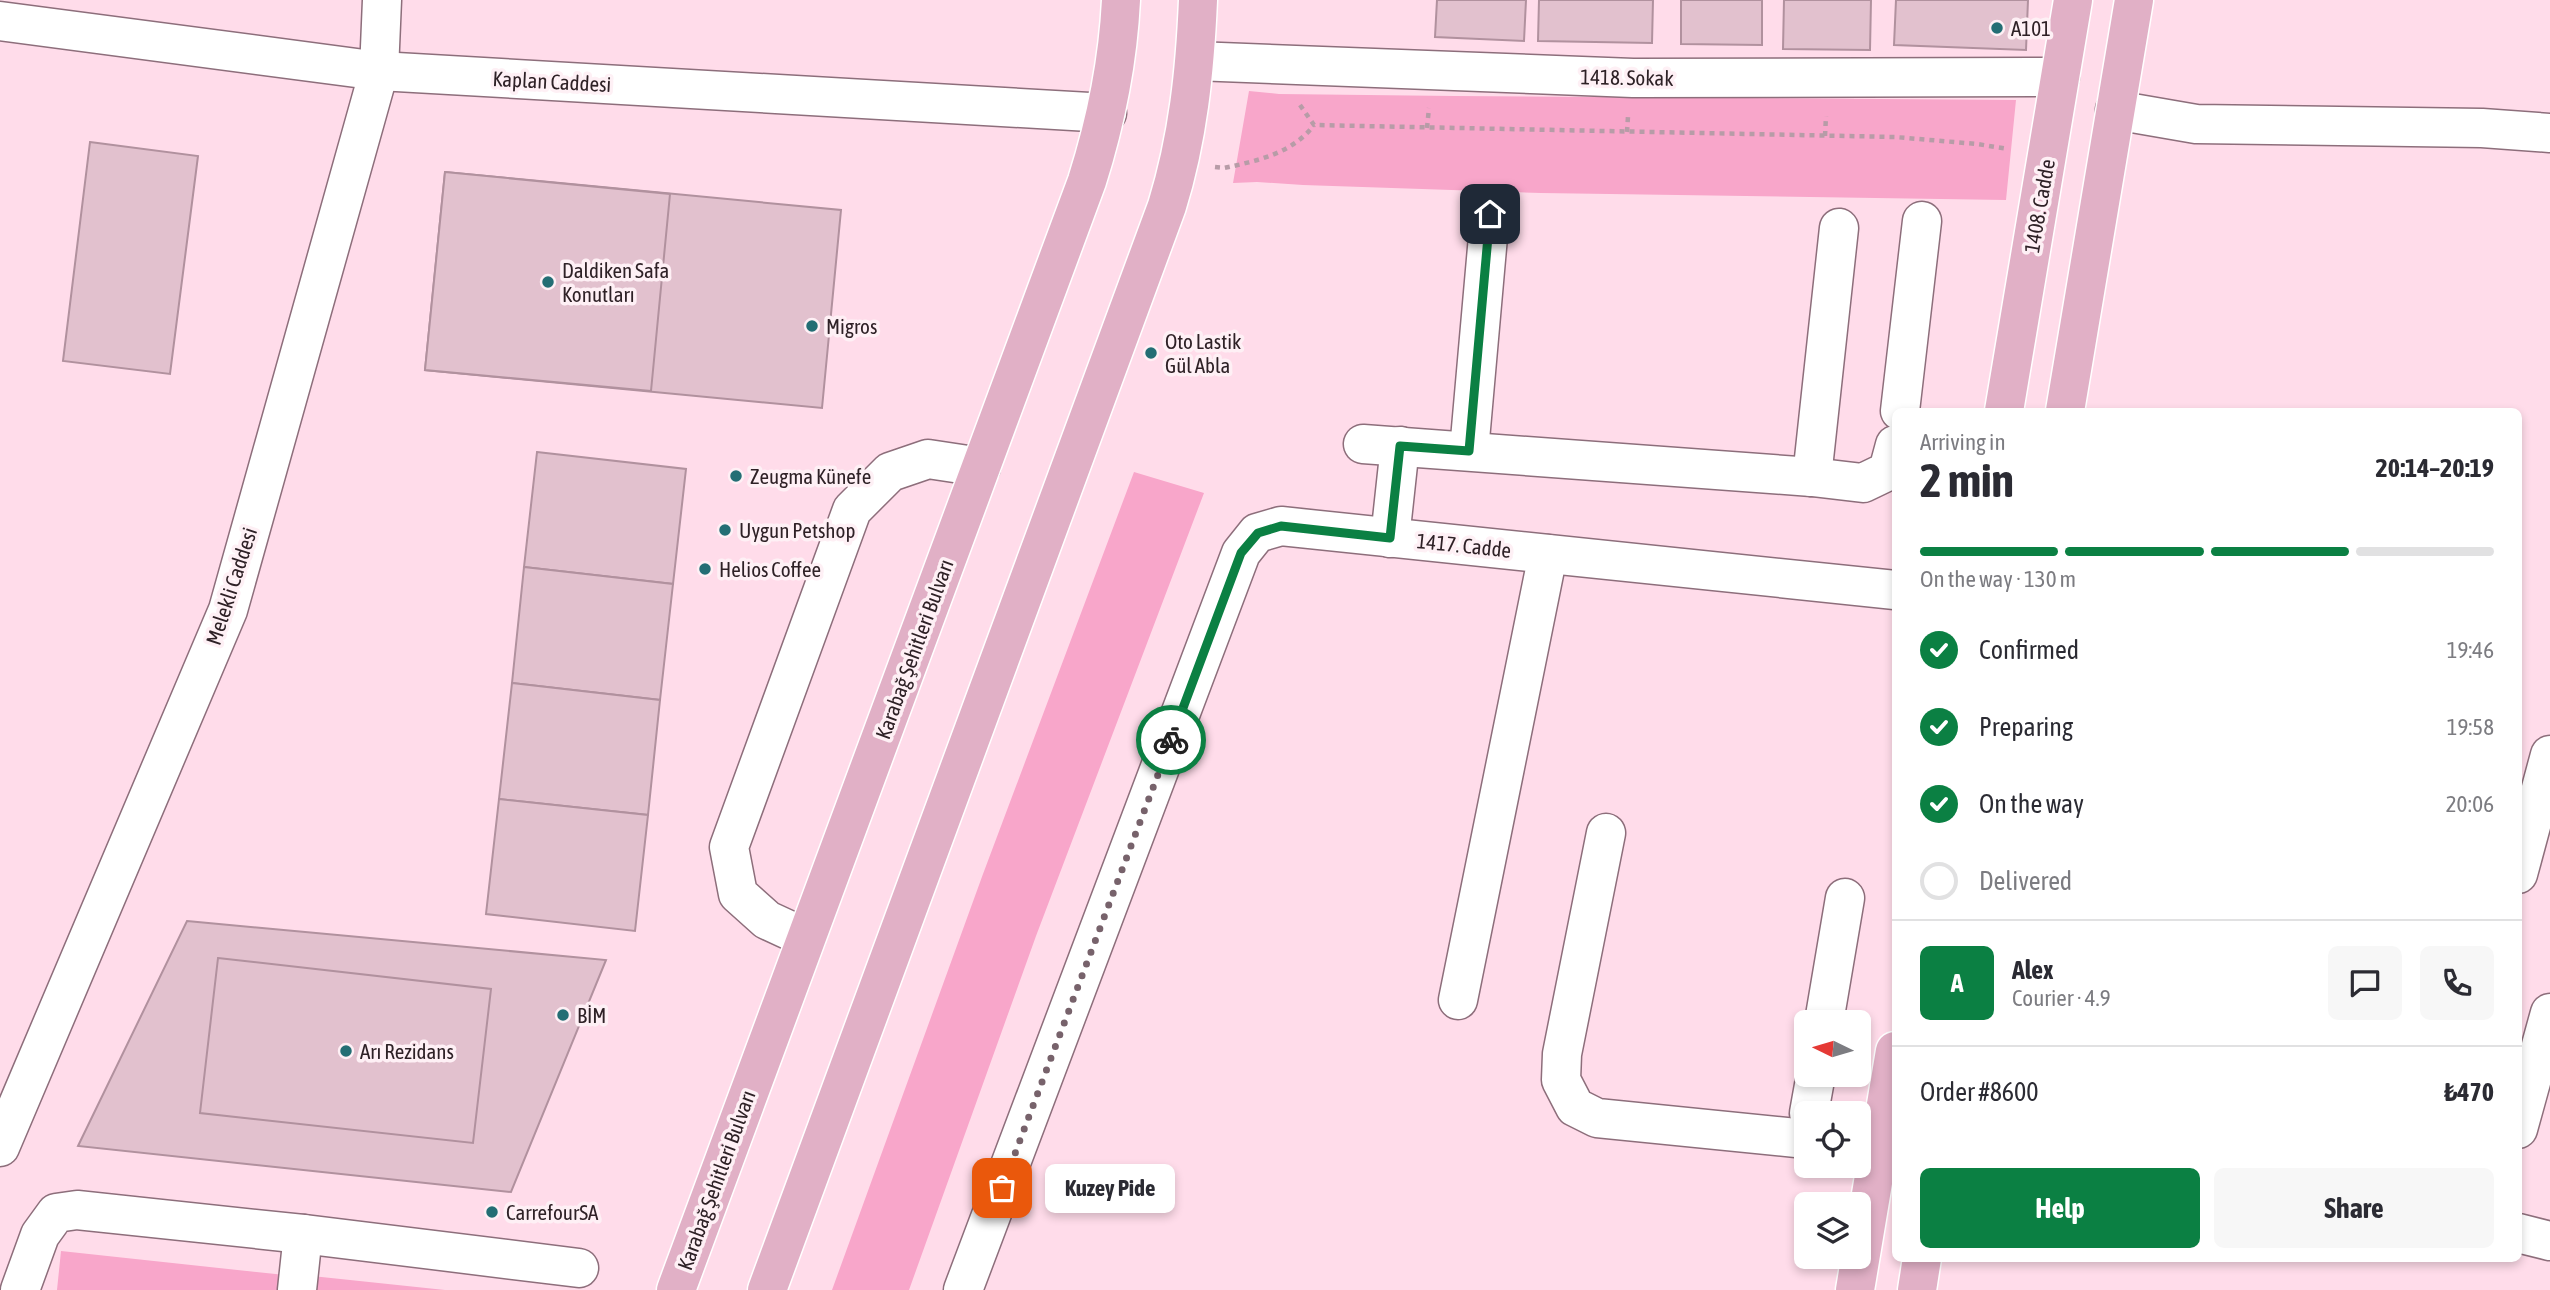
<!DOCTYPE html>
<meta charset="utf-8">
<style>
body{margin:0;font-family:"Asap Condensed",sans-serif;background:#f7f7f7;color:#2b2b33;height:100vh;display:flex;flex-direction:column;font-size:26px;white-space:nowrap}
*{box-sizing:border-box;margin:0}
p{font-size:23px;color:#7c7c81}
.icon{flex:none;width:38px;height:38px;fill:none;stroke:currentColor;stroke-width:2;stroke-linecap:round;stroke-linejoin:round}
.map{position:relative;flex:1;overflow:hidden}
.drawer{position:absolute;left:1892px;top:408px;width:630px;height:854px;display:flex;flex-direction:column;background:#fff;border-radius:10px;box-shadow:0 4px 10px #0003}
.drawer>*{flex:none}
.needle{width:46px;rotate:275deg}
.controls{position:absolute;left:1794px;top:1010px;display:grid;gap:14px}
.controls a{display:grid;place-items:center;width:77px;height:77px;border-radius:10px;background:#fff;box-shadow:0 4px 10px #0003;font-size:35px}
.pin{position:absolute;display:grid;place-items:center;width:60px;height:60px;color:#fff;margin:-30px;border-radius:14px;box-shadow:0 4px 10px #0006}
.courier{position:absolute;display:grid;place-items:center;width:70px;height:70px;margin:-35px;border:5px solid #0b8043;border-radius:50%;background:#fff;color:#222;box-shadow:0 2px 9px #0007}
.bubble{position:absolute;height:49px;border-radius:10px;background:#fff;box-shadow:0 4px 10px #0003;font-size:23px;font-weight:700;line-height:49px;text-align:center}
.headline em{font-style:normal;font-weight:700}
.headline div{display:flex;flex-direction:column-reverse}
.headline{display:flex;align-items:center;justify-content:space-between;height:119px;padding:0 28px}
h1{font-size:46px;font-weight:700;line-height:52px}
.bar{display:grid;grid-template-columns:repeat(4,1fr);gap:10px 7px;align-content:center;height:84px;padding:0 28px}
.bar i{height:9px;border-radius:5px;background:#e1e1e2}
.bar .selected{background:#0b8043}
.bar p{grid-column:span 4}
.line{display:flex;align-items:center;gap:18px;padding:0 28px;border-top:2px solid #e1e1e2}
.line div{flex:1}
.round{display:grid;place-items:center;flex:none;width:74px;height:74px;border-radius:10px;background:#f7f7f7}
ol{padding:0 28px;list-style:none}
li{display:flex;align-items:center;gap:21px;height:77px}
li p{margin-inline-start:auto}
li .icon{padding:7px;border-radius:50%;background:#0b8043;color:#fff;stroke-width:4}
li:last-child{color:#7c7c81}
li i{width:38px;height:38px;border:4px solid #e1e1e2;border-radius:50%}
.cta{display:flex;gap:14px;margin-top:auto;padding:14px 28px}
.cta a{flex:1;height:80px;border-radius:10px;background:#0b8043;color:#fff;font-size:28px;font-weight:700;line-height:80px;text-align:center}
.cta a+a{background:#f7f7f7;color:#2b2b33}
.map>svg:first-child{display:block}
</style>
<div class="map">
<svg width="2550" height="1290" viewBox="0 0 2550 1290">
<rect width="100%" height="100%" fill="#ffdcea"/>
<!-- green -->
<g fill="#f8a6ca">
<path d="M1249,91L1279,94L1454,96L2016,100L2006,200L1541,193L1303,185L1257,182L1233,183Z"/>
<path d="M1134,472L1204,493L1036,936L909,1290H832L983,874Z"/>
<path d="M61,1251L285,1275L284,1290H57Z"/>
<path d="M312,1276L445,1290H310Z"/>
</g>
<!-- building -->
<g fill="#e2c1ce" stroke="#b1919e" stroke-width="2">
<path d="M1437,0H1526L1524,41L1435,37Z"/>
<path d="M1539,0H1653L1652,43L1538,41Z"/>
<path d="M1681,0H1762V45L1681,44Z"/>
<path d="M1784,0H1871L1870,50L1783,49Z"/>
<path d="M1896,0H2028L2026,50L1894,45Z"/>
<path d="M90,142L198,156L170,374L63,361Z"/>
<path d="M445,172L841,210L822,408L425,370Z"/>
<path d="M445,172L670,194L651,391L425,370Z"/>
<path d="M537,452L686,469L673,584L524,567Z"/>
<path d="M524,567L673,584L660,700L512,683Z"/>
<path d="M512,683L660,700L648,815L499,799Z"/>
<path d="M499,799L648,815L635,931L486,914Z"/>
<path d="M187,921L606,960L511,1192L78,1146Z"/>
<path d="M218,958L491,989L473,1143L200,1113Z"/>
</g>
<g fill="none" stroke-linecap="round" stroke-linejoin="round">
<defs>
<g id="minor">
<path d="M0,21L379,71L1107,113"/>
<path d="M1195,61L1633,78L2060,77"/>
<path d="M2115,110L2196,124L2482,128L2550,133"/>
<path d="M1900,411L1922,221"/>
<path d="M1363,444L1812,477L1863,483L1888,471L1895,445"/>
<path d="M1469,451L1490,214"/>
<path d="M1812,477L1839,228"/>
<path d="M1390,538L1400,446"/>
<path d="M1606,833L1562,1054L1561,1080L1575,1107L1597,1118L1806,1139"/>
<path d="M2518,874L2550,755"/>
<path d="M806,938L767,920L738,894L729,847L852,510L890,472L928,459L981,467"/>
<path d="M1458,1000L1548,554"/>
<path d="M1824,1022L1845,898"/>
<path d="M1809,1113L1816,1074"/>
<path d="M2518,1129L2550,1013"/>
<path d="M0,1147L228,610L379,71L382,0"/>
<path d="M2518,1233L2550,1241"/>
<path d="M20,1290L40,1235L56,1213L77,1210L303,1234L579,1268"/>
<path d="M297,1290L303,1234"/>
<path d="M963,1290L1241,553L1257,533L1281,526L1895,590"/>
</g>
<g id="major">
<path d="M2004,411L2073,0"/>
<path d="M2065,411L2134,0"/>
<path d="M676,1290L1087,181C1106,121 1118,62 1121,0"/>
<path d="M767,1290L1167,206C1188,138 1195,71 1198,0"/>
<path d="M1855,1290L1895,1051"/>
<path d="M1917,1290L1922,1258"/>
</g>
</defs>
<!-- minor casing -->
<use href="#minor" stroke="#8d6e7b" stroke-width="41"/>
<!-- major casing -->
<use href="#major" stroke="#fff" stroke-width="41"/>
<!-- path -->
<g stroke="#b79ca7" stroke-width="4.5" stroke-dasharray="5 5" stroke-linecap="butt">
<path d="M1300,105L1314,125L1895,137L1977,144L2008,149"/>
<path d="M1427,128L1429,108"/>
<path d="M1627,132L1628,116"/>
<path d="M1825,136L1826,116"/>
<path d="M1215,167L1224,168C1257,161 1293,153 1314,125"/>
</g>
<!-- minor -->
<use href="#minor" stroke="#fff" stroke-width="38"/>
<!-- major -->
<use href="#major" stroke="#e1b0c6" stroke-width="38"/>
</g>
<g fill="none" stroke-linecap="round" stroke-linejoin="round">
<!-- done -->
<path stroke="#77626b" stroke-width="7" stroke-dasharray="0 12.6" d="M1002,1188L1171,740"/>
<!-- route -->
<path stroke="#0b8043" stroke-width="9" d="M1171,740L1241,553L1258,533L1281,526L1390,538L1400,446L1469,451L1490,214"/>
</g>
<!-- markers -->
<g fill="#236e74" stroke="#fef0f5" stroke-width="2.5">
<circle cx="1997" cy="28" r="7"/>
<circle cx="548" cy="282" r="7"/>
<circle cx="812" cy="326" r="7"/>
<circle cx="1151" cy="353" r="7"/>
<circle cx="736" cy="476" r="7"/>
<circle cx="725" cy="530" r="7"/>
<circle cx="705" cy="569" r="7"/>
<circle cx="563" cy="1015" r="7"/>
<circle cx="346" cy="1051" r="7"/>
<circle cx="492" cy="1212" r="7"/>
</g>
<g text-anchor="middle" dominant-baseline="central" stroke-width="7" stroke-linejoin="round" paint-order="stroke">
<!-- poi labels -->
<g font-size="21" fill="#2e2126" stroke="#fef0f5" text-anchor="start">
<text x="2011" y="28">A101</text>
<text x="562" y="270">Daldiken Safa<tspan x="562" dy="24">Konutları</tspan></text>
<text x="826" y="326">Migros</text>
<text x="1165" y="341">Oto Lastik<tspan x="1165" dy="24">Gül Abla</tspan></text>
<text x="750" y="476">Zeugma Künefe</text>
<text x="739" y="530">Uygun Petshop</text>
<text x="719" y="569">Helios Coffee</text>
<text x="577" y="1015">BİM</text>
<text x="360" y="1051">Arı Rezidans</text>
<text x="506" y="1212">CarrefourSA</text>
</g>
<!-- street labels -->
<g font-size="21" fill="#2e2126" stroke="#fef0f5">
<text transform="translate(1627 77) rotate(1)">1418. Sokak</text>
<text transform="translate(552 81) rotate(3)">Kaplan Caddesi</text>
<text transform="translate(2039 206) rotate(-80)">1408. Cadde</text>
<text transform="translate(1464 545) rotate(6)">1417. Cadde</text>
<text transform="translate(231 586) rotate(-72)">Melekli Caddesi</text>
<text transform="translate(914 649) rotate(-70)">Karabağ Şehitleri Bulvarı</text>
<text transform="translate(716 1180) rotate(-70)">Karabağ Şehitleri Bulvarı</text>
</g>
</g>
</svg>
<div class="controls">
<a><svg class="needle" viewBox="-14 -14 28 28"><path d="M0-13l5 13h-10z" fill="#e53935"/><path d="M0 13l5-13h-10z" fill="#7c7c81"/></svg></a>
<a><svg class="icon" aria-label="locate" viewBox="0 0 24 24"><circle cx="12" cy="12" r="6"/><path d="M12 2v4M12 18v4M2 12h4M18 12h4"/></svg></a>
<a><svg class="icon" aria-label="layers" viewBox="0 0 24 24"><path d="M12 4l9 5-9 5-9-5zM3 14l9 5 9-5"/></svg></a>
</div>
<div class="pin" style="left:1002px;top:1188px;background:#ea580c"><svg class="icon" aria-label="bag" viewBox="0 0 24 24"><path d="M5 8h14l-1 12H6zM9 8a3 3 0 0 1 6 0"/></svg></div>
<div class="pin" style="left:1490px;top:214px;background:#1f2937"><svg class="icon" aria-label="home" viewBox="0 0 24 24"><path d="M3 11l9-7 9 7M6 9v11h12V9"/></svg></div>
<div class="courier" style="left:1171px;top:740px"><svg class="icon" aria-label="bike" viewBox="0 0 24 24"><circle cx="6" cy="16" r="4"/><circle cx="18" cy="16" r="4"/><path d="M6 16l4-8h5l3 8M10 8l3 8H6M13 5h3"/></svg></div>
<div class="bubble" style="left:1045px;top:1164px;width:130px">Kuzey Pide</div>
<section class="drawer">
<div class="headline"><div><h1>2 min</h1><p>Arriving in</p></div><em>20:14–20:19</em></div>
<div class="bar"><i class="selected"></i><i class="selected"></i><i class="selected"></i><i></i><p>On the way · 130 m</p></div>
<ol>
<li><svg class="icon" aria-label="check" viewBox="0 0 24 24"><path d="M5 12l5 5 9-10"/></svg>Confirmed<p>19:46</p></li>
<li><svg class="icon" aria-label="check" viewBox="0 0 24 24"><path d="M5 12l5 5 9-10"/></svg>Preparing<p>19:58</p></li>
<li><svg class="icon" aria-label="check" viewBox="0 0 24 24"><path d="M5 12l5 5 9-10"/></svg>On the way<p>20:06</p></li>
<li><i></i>Delivered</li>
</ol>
<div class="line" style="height:126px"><b class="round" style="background:#0b8043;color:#fff">A</b><div><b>Alex</b><p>Courier · 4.9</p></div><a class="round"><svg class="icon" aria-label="chat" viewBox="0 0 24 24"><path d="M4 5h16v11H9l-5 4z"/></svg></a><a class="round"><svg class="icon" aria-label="phone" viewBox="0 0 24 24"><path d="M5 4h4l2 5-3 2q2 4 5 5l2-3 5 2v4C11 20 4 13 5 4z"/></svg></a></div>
<div class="line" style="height:91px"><div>Order #8600</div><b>₺470</b></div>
<div class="cta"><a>Help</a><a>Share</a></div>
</section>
</div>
